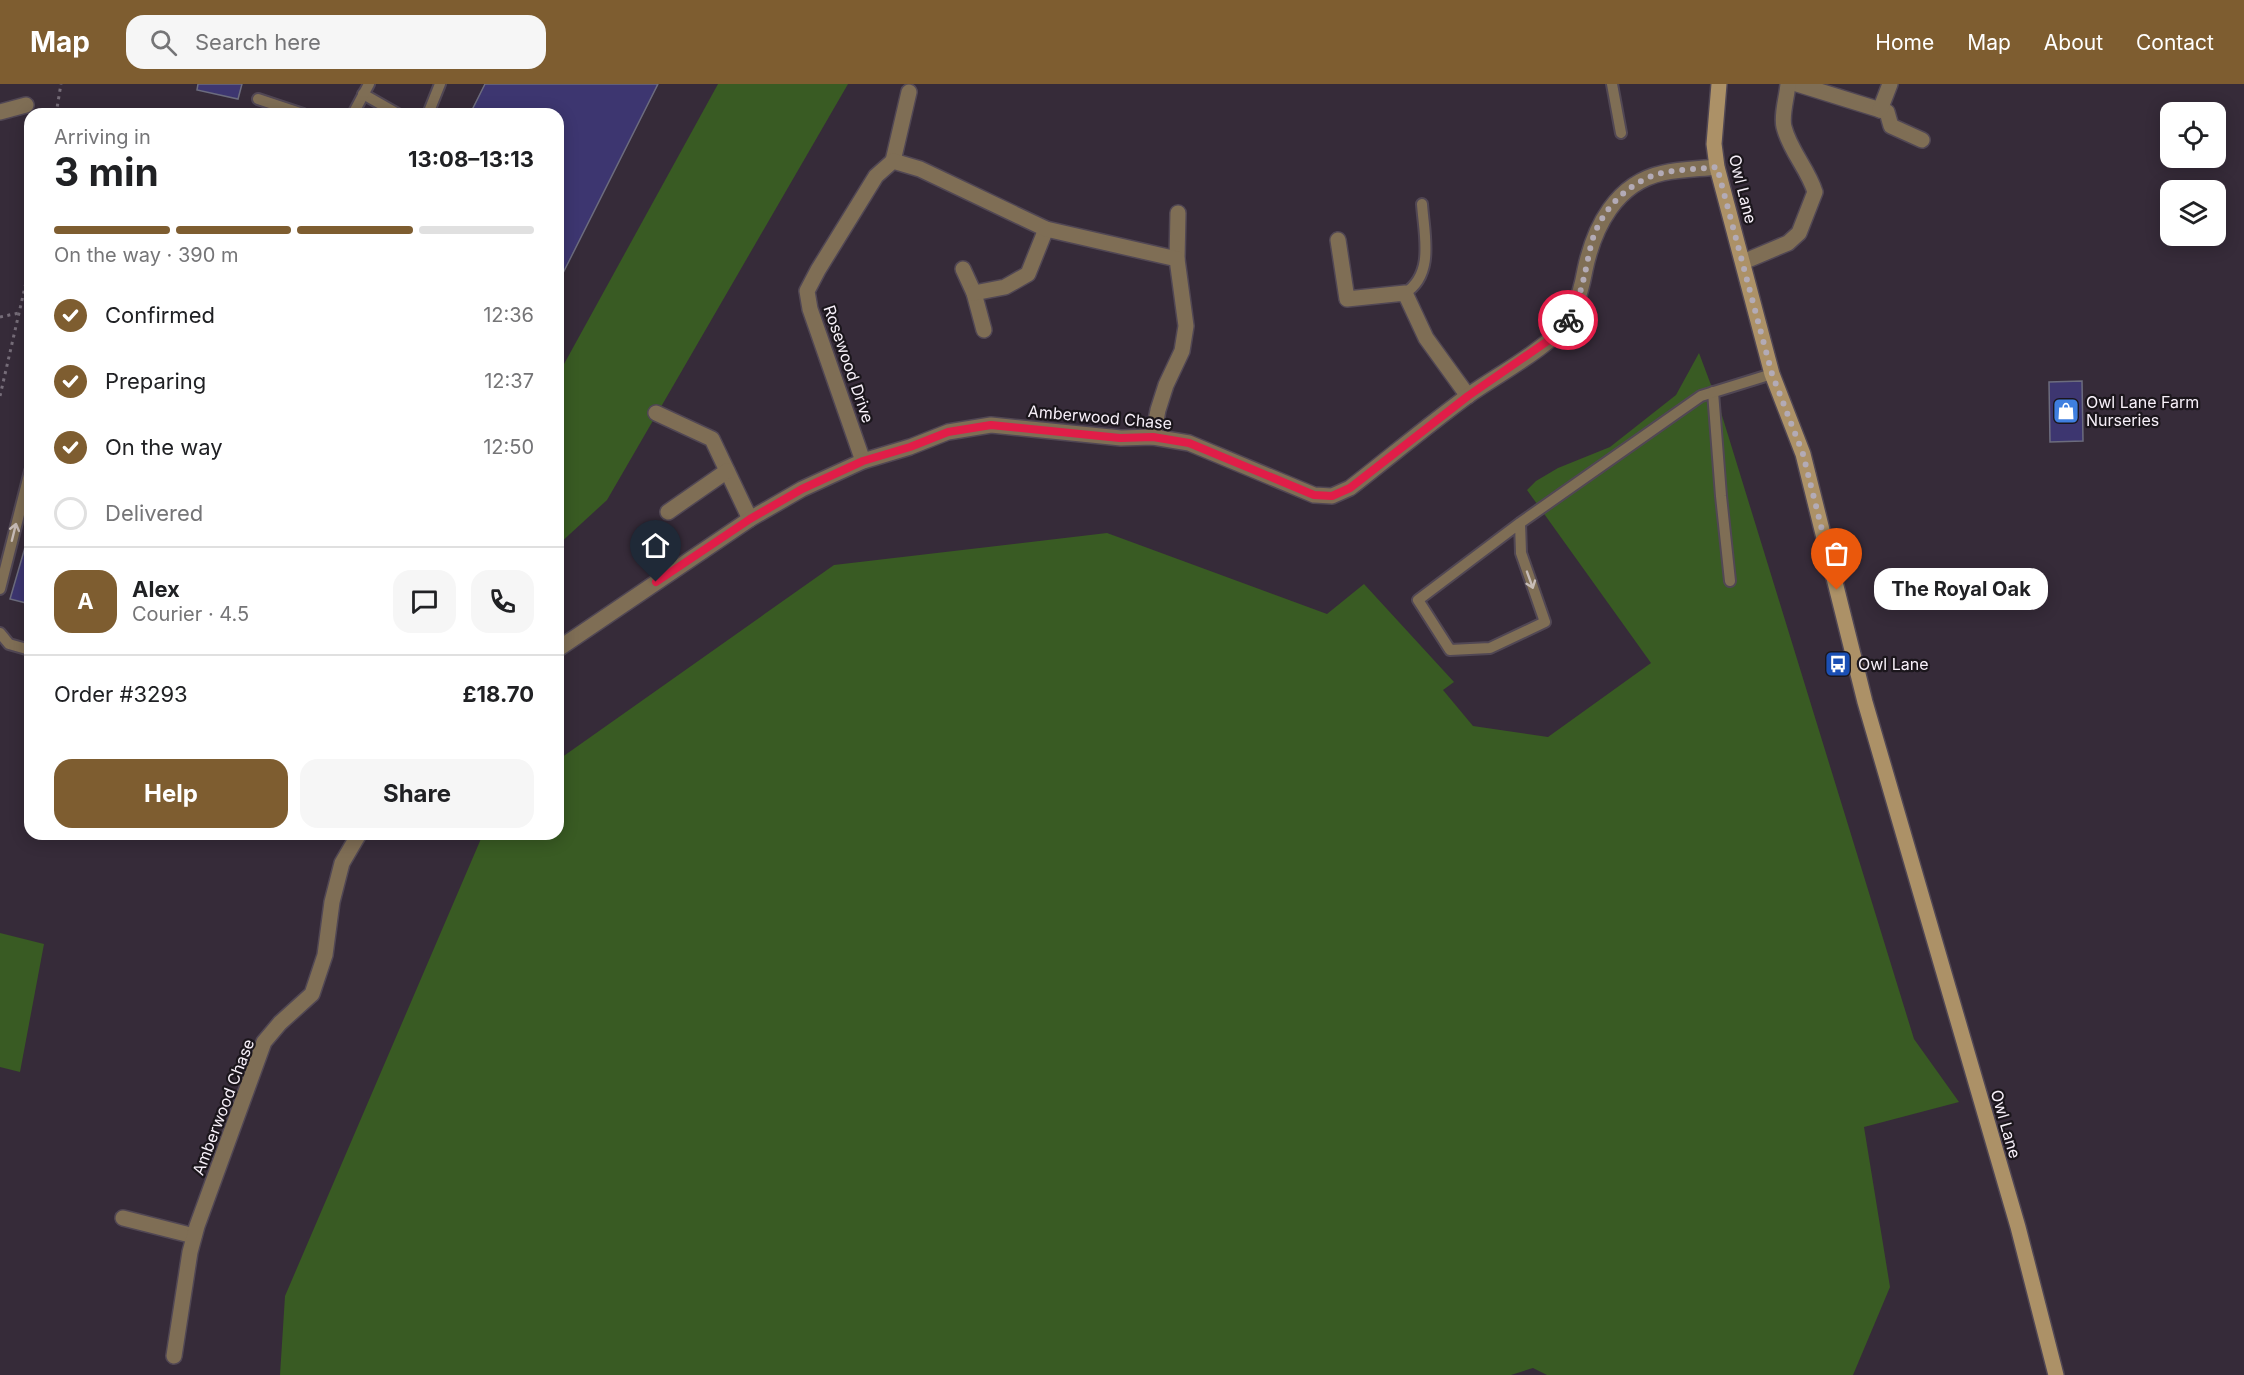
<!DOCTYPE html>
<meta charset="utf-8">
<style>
body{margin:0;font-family:Inter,sans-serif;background:#f6f6f6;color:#202124;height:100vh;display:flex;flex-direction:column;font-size:22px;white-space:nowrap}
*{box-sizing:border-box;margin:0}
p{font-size:20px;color:#757577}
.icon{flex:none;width:33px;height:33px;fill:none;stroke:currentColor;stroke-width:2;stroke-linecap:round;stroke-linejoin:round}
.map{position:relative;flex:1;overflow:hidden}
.panel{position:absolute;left:24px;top:24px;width:540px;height:732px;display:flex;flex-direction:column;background:#fff;border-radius:18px;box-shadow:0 3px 15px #0003}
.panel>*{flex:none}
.buttons{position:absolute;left:2160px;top:18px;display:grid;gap:12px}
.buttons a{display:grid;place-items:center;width:66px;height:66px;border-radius:12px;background:#fff;box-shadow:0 3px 15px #0003;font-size:30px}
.pin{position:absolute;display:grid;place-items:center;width:51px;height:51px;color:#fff;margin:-62px -26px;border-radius:50% 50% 50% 0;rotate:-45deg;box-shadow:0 0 6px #0007}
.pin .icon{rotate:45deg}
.courier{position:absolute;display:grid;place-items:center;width:60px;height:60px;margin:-30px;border:4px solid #e11d48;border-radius:50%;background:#fff;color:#222;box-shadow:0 2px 8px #0007}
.bubble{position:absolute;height:42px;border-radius:18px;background:#fff;box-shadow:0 3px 15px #0003;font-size:20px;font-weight:700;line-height:42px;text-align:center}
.summary em{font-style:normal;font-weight:700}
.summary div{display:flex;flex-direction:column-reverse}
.summary{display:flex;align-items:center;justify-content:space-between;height:102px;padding:0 30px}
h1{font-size:39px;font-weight:700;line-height:45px}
.bar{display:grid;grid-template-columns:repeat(4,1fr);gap:9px 6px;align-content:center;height:72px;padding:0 30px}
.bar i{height:8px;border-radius:4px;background:#e0e0e0}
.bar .selected{background:#7e5d30}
.bar p{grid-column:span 4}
.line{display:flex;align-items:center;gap:15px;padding:0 30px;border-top:2px solid #e0e0e0}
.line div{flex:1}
.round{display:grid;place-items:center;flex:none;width:63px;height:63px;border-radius:18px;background:#f6f6f6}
ol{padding:0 30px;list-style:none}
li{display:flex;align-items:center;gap:18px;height:66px}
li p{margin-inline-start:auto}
li .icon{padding:6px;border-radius:50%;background:#7e5d30;color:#fff;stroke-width:4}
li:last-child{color:#757577}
li i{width:33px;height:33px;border:3px solid #e0e0e0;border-radius:50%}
.cta{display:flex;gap:12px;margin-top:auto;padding:12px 30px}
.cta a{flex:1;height:69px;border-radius:18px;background:#7e5d30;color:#fff;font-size:24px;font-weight:700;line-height:69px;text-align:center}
.cta a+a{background:#f6f6f6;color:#202124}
header{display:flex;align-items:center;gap:36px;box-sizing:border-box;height:84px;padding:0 30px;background:#7e5d30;color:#fff}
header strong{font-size:28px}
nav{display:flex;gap:33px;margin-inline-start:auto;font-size:21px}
.search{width:420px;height:54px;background:#f6f6f6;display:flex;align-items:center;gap:15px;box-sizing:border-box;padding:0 21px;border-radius:18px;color:#757577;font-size:22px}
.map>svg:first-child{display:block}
</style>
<header>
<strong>Map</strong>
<div class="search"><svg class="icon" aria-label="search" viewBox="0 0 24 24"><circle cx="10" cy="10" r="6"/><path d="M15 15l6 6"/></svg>Search here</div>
<nav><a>Home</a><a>Map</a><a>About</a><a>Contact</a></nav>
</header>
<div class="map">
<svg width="2244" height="1291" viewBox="0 0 2244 1291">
<rect width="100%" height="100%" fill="#362b39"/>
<!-- green -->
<g fill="#395b23">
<path d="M718,0H848L607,416L558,461V291Z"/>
<path d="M1699,269L1720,325L1914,955L1959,1018L1864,1043L1890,1203L1853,1291H1547L1533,1284L1511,1291H280L285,1212L483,750H558V676L834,481L1107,449L1327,530L1364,500L1454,598L1443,606L1473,642L1548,653L1651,579L1527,406L1536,397L1558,384L1610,363L1676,311Z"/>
<path d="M0,849L44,860L20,988L0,983Z"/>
</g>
<!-- building -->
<g fill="#3d3670" stroke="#6c6c7e" stroke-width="1.5">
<path d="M198,0H242L238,15L197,6Z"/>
<path d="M485,0H658L558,199V30H470Z"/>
<path d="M2082,297L2083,357L2050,358L2049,298Z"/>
<path d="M26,460L30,461V520L10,515Z"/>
</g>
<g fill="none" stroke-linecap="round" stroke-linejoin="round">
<defs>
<g id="lane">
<path d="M1612,0L1621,49"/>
<path d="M363,10L398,30"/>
<path d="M258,15L303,30"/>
<path d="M353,30L369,0"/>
<path d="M428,30L440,0"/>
<path d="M1405,209C1435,190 1424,150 1422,120"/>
<path d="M1713,308L1721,412L1730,497"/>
<path d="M1520,439L1521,469L1545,538L1490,564L1450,566L1418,516L1520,439L1701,312L1772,290"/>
<path d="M0,505L30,387"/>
<path d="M0,549L9,560L30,566"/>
</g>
<g id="street">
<path d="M1797,0L1887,28L1891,42L1922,56"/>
<path d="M1880,26L1890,0"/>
<path d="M0,28L26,21"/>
<path d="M893,77L909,8"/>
<path d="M1338,156L1347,215L1405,209L1426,254L1468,312"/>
<path d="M1177,175L1178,129"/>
<path d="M1743,178L1788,159L1799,149L1815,108C1808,85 1790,67 1784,43C1781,31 1787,13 1788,0"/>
<path d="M963,185L974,209L984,246"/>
<path d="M974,209L1005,203L1028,190L1046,145"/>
<path d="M656,329L712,355L750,435"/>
<path d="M863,377L810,225L807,207L818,186L876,92L893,77L920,85L1046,145L1177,175L1186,242L1182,267L1166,301L1158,326L1153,353"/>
<path d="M668,428L727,387"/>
<path d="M558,565L750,435L802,405L863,377L910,363L948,348L991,341L1121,354L1153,353L1189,359L1314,411L1332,412L1350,404C1390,373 1428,341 1469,311C1496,292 1527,276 1552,254C1573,235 1580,213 1585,186C1594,143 1616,99 1663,89C1681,85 1699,85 1717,83"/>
<path d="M123,1134L194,1152"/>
<path d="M174,1272L190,1168L197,1142L264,958L280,939L312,910L325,871L332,818L342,779L359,750"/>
</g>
<path id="secondary" d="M1719,0L1714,60L1717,83L1772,290L1803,370L1865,618L2018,1143L2056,1291"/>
</defs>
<!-- lane casing -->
<use href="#lane" stroke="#514754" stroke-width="14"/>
<!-- street casing -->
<use href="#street" stroke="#514754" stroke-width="18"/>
<!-- secondary casing -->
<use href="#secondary" stroke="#514754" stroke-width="18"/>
<!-- path -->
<g stroke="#766d79" stroke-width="3" stroke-dasharray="3 4.5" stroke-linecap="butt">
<path d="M56,30L61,0"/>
<path d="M0,233L19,229"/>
<path d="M0,312L30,181"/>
</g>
<!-- lane -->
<use href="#lane" stroke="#7f6e55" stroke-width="10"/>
<!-- street -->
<use href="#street" stroke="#7f6e55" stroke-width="15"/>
<!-- secondary -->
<use href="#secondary" stroke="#ac9167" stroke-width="15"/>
</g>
<!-- one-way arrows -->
<defs><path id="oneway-shaft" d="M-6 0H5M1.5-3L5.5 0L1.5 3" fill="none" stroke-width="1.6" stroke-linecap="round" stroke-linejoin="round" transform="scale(1.5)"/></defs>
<g stroke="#c7bcb7">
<use href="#oneway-shaft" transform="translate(14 448) rotate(-76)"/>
<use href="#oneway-shaft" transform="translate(1530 496) rotate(70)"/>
</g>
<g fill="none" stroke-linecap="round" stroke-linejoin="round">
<!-- done -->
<path stroke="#b3abb6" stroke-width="6" stroke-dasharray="0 10.8" d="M1568,236C1582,213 1585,187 1591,161C1599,128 1628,97 1662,89C1680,85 1699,85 1717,83L1772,290L1803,370L1837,506"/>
<!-- route -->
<path stroke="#e11d48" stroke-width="8" d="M656,498L750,435L802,405L863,377L910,363L948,348L991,341L1120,354L1153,353L1189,359L1314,411L1332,412L1350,404L1468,312L1552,254L1568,236"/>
</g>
<!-- icons -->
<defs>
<symbol id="shop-square" viewBox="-11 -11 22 22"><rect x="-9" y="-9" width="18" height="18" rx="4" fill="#3f7fe0" stroke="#1b161c"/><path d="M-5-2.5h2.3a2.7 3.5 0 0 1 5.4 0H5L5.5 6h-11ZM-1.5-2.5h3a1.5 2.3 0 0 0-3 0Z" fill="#fff"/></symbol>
<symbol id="bus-square" viewBox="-11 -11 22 22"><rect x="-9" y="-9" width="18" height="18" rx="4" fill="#1a4fb4" stroke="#1b161c"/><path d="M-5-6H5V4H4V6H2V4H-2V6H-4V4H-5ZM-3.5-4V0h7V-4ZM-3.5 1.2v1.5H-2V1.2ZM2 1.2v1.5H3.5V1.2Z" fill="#fff"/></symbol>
</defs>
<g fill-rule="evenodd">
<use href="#shop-square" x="2051" y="312" width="30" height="30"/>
<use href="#bus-square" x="1823" y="565" width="30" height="30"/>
</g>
<g text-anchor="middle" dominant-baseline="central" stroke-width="4.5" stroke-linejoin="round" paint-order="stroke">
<!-- street labels -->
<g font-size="16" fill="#f7f0f9" stroke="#1b161c">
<text transform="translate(1743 105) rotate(76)">Owl Lane</text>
<text transform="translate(849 280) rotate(71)">Rosewood Drive</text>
<text transform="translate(1100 333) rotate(5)">Amberwood Chase</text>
<text transform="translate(223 1023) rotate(-69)">Amberwood Chase</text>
<text transform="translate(2006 1040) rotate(74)">Owl Lane</text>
</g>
<!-- poi labels -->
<g font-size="16" fill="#f7f0f9" stroke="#1b161c" text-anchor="start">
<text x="2086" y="318">Owl Lane Farm<tspan x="2086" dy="18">Nurseries</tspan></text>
<text x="1858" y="580">Owl Lane</text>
</g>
</g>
</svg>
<div class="buttons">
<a><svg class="icon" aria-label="locate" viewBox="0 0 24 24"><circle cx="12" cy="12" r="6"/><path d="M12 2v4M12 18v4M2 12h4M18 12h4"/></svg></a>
<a><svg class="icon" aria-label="layers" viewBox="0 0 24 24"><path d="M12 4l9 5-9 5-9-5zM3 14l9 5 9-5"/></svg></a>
</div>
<div class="pin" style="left:1837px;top:506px;background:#ea580c"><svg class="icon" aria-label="bag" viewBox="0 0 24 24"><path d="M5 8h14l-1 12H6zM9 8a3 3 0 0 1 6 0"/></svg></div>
<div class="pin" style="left:656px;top:498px;background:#1f2937"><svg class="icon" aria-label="home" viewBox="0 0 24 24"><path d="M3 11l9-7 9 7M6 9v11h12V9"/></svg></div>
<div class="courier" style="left:1568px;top:236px"><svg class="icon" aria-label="bike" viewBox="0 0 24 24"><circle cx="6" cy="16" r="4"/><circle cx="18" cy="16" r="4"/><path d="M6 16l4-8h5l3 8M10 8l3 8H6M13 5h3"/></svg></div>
<div class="bubble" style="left:1874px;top:484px;width:174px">The Royal Oak</div>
<section class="panel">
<div class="summary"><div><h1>3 min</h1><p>Arriving in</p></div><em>13:08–13:13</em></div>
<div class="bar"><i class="selected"></i><i class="selected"></i><i class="selected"></i><i></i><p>On the way · 390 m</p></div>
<ol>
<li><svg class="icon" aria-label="check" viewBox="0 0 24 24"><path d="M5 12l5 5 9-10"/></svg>Confirmed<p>12:36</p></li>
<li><svg class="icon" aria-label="check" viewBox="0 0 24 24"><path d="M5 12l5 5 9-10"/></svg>Preparing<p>12:37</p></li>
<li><svg class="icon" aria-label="check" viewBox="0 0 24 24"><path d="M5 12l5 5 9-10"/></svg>On the way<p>12:50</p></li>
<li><i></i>Delivered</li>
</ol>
<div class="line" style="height:108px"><b class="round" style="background:#7e5d30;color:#fff">A</b><div><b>Alex</b><p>Courier · 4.5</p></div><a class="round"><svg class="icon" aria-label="chat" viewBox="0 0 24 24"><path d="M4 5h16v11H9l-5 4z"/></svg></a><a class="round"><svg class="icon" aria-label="phone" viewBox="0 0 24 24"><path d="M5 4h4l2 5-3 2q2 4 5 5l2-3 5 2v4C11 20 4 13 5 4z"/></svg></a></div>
<div class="line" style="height:78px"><div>Order #3293</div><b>£18.70</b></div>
<div class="cta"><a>Help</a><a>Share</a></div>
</section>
</div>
